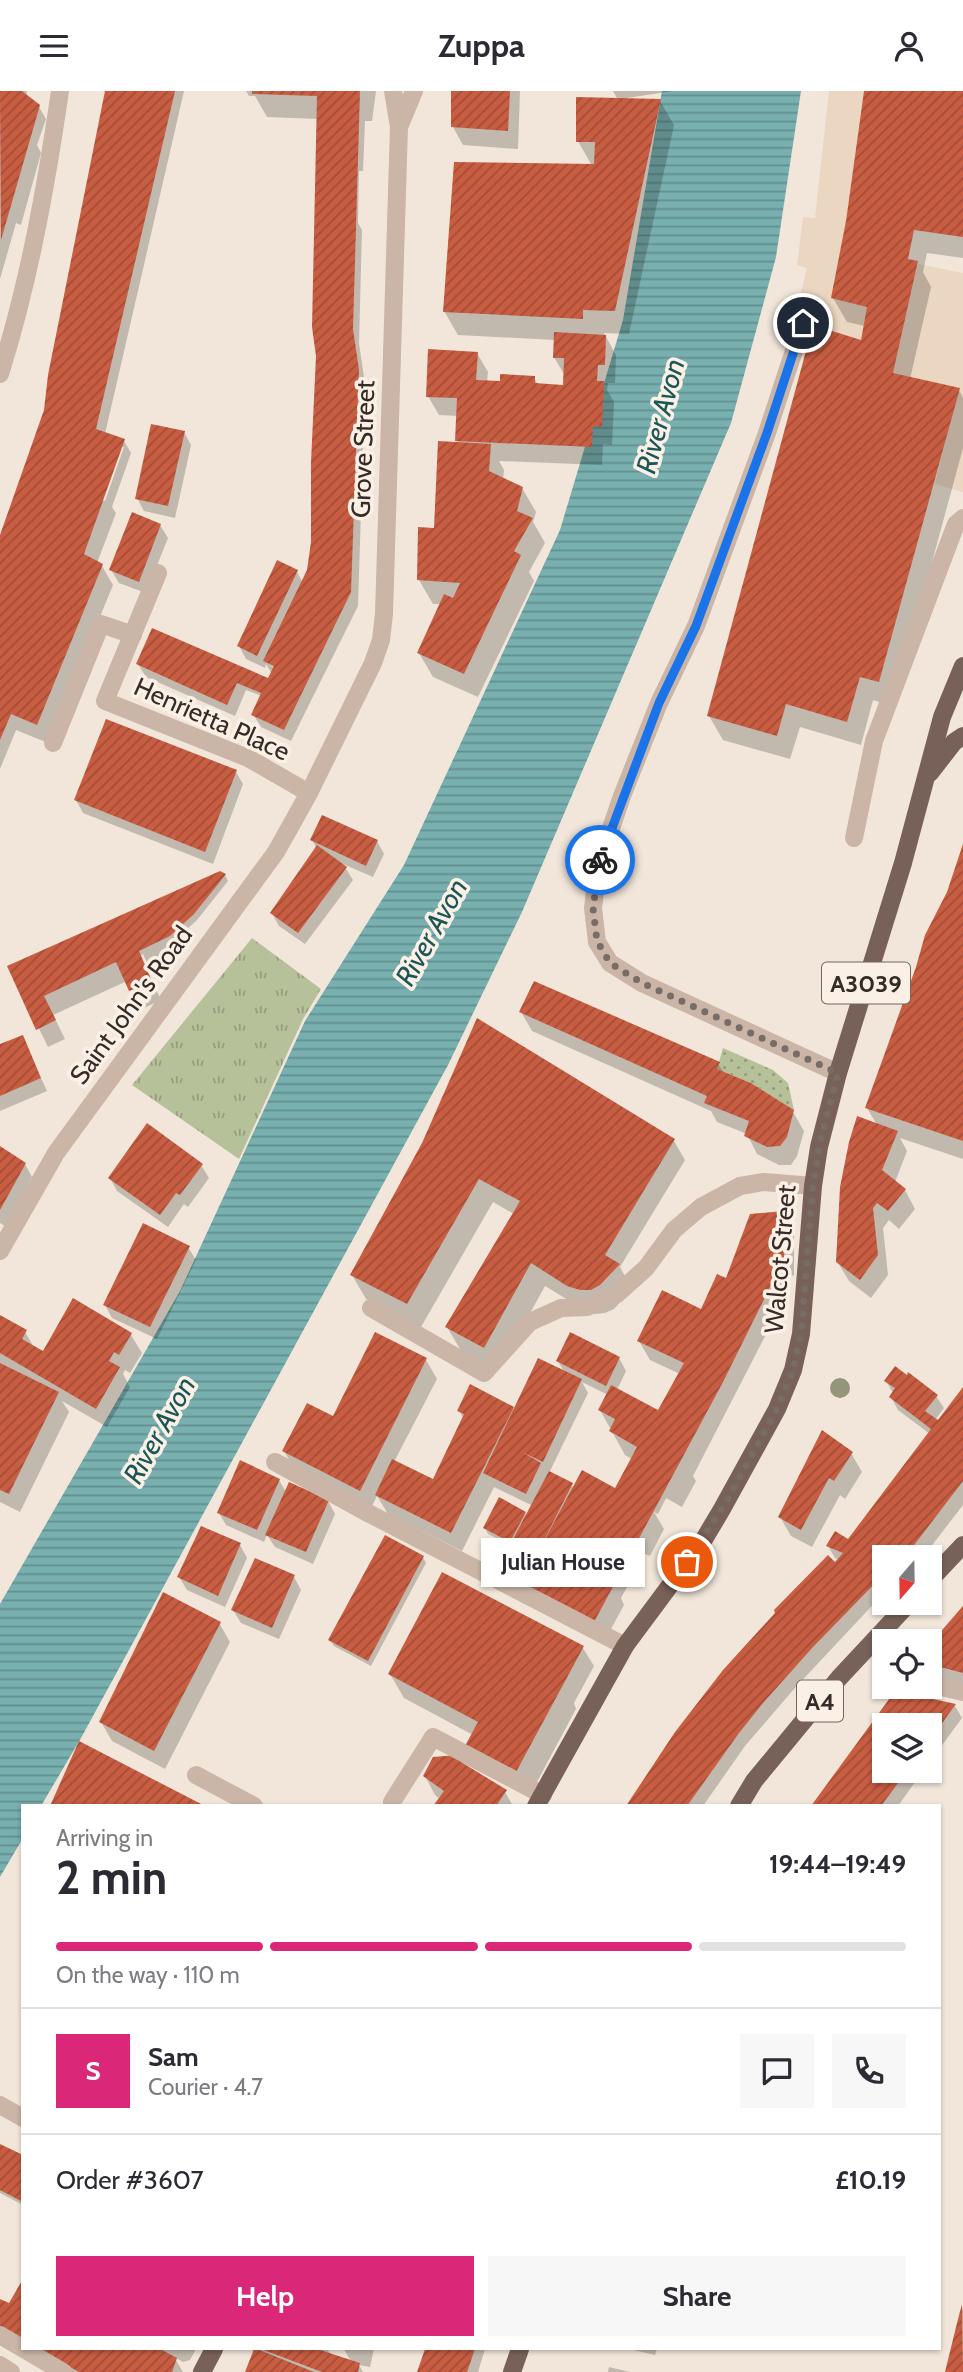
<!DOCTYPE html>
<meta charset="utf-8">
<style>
body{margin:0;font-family:Cabin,sans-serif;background:#f7f7f7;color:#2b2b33;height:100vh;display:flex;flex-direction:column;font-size:26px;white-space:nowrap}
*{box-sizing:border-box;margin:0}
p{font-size:23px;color:#7c7c81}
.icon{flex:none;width:38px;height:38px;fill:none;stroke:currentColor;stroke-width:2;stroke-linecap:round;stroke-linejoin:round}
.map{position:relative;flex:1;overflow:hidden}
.drawer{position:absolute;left:21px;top:1713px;width:920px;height:546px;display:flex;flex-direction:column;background:#fff;border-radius:0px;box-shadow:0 2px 5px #0004}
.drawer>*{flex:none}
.needle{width:46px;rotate:200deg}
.fabs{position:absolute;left:872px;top:1454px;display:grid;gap:14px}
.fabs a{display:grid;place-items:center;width:70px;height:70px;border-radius:0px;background:#fff;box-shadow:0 2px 5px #0004;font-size:35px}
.pin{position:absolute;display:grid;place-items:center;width:60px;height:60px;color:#fff;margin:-30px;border:4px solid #fff;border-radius:50%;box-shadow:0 2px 7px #0007}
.courier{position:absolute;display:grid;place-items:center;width:70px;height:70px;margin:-35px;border:5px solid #1a73e8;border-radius:50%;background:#fff;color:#222;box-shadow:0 2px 9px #0007}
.bubble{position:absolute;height:49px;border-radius:0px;background:#fff;box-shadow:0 2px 5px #0004;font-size:23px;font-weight:800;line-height:49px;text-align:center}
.head em{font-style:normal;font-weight:800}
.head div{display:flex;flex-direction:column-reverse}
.head{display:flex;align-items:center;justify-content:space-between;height:119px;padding:0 35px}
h1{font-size:46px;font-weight:800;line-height:52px}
.bar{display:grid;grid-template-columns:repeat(4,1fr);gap:10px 7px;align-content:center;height:84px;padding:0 35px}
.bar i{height:9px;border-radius:5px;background:#e1e1e2}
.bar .on{background:#db2777}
.bar p{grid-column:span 4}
.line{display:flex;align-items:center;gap:18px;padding:0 35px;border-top:2px solid #e1e1e2}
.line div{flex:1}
.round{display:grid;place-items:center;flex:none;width:74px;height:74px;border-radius:0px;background:#f7f7f7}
.cta{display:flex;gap:14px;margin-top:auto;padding:14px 35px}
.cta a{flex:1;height:80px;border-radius:0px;background:#db2777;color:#fff;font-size:28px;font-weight:800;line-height:80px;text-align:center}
.cta a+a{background:#f7f7f7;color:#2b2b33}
header{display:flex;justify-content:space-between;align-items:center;height:91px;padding:0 35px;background:#fff;font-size:32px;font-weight:800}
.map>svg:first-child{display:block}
</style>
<header><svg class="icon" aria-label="menu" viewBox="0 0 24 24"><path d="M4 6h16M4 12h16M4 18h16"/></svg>Zuppa<svg class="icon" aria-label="person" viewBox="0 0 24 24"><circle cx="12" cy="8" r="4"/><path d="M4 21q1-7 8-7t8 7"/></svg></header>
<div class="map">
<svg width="963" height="2281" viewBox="0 0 963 2281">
<defs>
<pattern id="grass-tufts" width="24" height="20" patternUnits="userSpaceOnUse" patternTransform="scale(1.75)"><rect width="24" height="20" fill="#b6c19a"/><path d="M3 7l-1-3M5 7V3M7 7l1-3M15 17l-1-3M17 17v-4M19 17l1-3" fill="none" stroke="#959d7e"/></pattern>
<pattern id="garden-dots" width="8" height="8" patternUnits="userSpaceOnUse" patternTransform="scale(1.75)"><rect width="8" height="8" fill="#b6c19a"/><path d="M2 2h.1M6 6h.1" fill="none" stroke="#959d7e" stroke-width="1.8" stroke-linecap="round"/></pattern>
<pattern id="water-rules" width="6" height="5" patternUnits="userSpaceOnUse" patternTransform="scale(1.75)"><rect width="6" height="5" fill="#78afaf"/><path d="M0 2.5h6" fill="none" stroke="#638f8e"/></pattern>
<pattern id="building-hatch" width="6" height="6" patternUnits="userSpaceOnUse" patternTransform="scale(1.75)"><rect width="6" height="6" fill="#c85d42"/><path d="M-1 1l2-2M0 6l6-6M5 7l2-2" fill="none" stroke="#a34d37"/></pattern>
</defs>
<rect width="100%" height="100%" fill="#f2e6da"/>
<!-- grass -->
<path fill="url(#grass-tufts)" d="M252,847L321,898L303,928L239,1068L132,994Z"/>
<!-- garden -->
<path fill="url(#garden-dots)" d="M723,957L773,979L788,992L794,1019L751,992L717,978Z"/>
<!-- plaza -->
<g fill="#ead6c1">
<path d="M829,0H864L846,130L867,216L861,249L794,230L807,177L797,174L803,126L815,127Z"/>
<path d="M918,173L963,182V401L935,393L959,297L893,282Z"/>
</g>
<!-- water -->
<path fill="url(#water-rules)" d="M662,0H801L776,166L731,332L522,821L448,974L81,1647L41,1715H23V1747L0,1786V1513L180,1200L305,930L404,774L560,439L623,229Z"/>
<!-- shadow -->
<g fill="#0003" fill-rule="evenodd">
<path d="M0,0H27L26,6L39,16L46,28L37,54L41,62L21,134L16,132L0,188Z"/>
<path d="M107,0H184L105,343L124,350L131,362L112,416L116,422L97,472L102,475L113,494L48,652L16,639L0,678V449L46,320ZM120,356H124L105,410L101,409Z"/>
<path d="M246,0H376L372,30H365L363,80H359L358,132L362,139L359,252L365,293L358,515L291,650L261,636L253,623L262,605L246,599L235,625L146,586L138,573L269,590L272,583L266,573L265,577L246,568L239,555L297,481L303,492L309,480L313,451L318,265L319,28L267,26L255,5H249Z"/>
<path d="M453,0H520L518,58L463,54L453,36Z"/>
<path d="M613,0H673L627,7V9L660,10L674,34L629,243L604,242L616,264L615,292H608L607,299L614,311L612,354L603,353L602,374L499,370L504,379L503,388L522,397L536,421L533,431L545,452L529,481L534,490L478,606L433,586L419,562L441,513H433L419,489L459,353L456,349L458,325L439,324L428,305L477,262L488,281L487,291L502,292L534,287L538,294L565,295V285L554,266L555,249L458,244L444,220L592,75L578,50L618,9Z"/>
<path d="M866,0H963V167L927,162L923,181L931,196L910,288L959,299L963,307V357L893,615L873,609L861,654L800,636L790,668L723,649L709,625L863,251L865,235L847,231L833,207L848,130Z"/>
<path d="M184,341L191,354L175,427L144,420L137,407Z"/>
<path d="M160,434L168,447L146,502L119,492L111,479Z"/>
<path d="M236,681L243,693L213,773L83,722L76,709Z"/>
<path d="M312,749L377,750L384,763L373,786L343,773L353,789L305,853L279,835L272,822L317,758Z"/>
<path d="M963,755V1068L900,1047L907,1060L895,1091L905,1099L915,1118L899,1138L889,1129L883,1137L888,1184L871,1207L849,1190L837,1170L877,1034L867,1017L949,801Z"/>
<path d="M225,784L228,790L197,829L173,851L176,858L147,872L143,863L140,865L161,909L142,918L127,890L53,924L65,948L48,956L9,876Z"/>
<path d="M521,921L718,973L725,983L793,1021L804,1040L797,1065L791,1074H779L757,1063L747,1043L717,1031L711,1020L532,940Z"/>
<path d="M22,946L47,1000L0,1020V955Z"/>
<path d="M674,1050L685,1069L620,1176L632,1198L614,1218L605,1222L595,1223L583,1218L545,1195L498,1280L461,1260L447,1236L514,1123L493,1111L421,1236L366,1208L352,1184L423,1053Z"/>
<path d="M0,1057L25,1073L32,1086L5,1135L0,1132Z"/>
<path d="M201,1074L209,1087L188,1116L184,1113L168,1136L117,1100L110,1087Z"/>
<path d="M783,1122L794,1141V1185L789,1183L771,1220L775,1226L693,1385L696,1390L682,1416L666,1407L658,1423L654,1421L664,1438L650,1465L645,1463L621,1507L624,1514L605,1549L534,1472L521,1465L514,1454V1456L488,1443L485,1437L525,1422L527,1426L533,1415L494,1396L462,1460L388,1423L377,1405L371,1417L295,1379L284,1360L426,1269L437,1288L394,1371L433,1390L464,1328L459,1320L513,1317L515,1321L564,1281L558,1270L619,1267L626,1280L617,1299L659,1321L680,1283L650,1269L639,1250L701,1220L731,1191ZM582,1291L608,1304L600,1319L625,1364L632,1368L620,1402L574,1398L571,1394L549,1382L588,1302Z"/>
<path d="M188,1156L196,1169L157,1248L112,1227L105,1214Z"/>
<path d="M0,1226L25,1241L35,1258L43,1262L131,1244L142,1262L130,1282L125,1279L123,1283L130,1296L107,1336L62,1310L69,1321L20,1421L0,1411Z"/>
<path d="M886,1290L936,1305L944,1317L935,1329L938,1332L963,1299V1414L923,1466H884V1502L794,1598L745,1655L703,1715H628L839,1469L835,1467L828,1455L848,1451L930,1343L898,1319L891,1306L893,1302Z"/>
<path d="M851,1362L862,1381L845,1408L840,1404L812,1456L791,1445L780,1426Z"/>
<path d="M279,1389L286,1401L328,1410L335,1423L313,1473L275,1456L267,1444L264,1451L226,1434L219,1422Z"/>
<path d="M240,1454L247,1467L225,1516L187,1499L179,1486Z"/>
<path d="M423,1466L426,1472L371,1575L334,1555L330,1549Z"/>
<path d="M294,1486L301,1499L279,1548L241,1532L233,1519Z"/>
<path d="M963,1517V1597L938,1591L929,1575V1557Z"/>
<path d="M219,1532L230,1551L165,1678L112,1650L101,1631Z"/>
<path d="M583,1557L594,1575L574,1612L576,1618L530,1704L473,1644L404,1607L390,1583Z"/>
<path d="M896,1602L955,1615L962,1627L929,1672V1634H884V1680H923L898,1715H812Z"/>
<path d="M462,1669L466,1676L505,1701L513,1715H435L440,1708L435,1704L425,1685Z"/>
<path d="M0,2055L23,2067V2114L0,2102Z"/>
<path d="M0,2210L9,2215L23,2258H196L190,2269L183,2271L174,2266L183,2281H59L0,2247Z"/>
<path d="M963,2216V2281H947Z"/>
<path d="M256,2258H327L331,2264L351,2271L344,2258H374L370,2276L359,2274L363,2281H247Z"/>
<path d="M426,2258H485L478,2281H419Z"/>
<path d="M629,2258H657L655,2264Z"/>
<path d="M609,2276L630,2281H608Z"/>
</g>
<!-- building -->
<g fill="url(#building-hatch)">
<path d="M0,0H22L40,14L1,149Z"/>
<path d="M105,0H175L96,338L125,348L84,463L103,473L37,634L11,623L0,649V444L44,319L48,284Z"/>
<path d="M252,0H360L353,238L359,279L351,501L284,639L251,624L261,602L237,592L227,614L136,573L152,537L268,587L274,575L263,570L307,479L311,451V371L316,265L312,236L317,5L252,3Z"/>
<path d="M451,0H510L508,40L451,36Z"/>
<path d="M864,0H963V146L914,139L908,168L918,170L893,282L960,297L879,591L860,586L847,631L786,613L777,645L707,625L813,234L861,249L867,216L831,207L846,130Z"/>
<path d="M576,6L661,8L615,220L583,219V228L443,221L454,71L594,73L595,51H576Z"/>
<path d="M554,241L606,244L605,274H598L597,290H604L602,336L593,335L592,356L455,350L457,307L426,306L428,258L478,261L476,289L500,290V283L535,285V292L563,294L564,267H553Z"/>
<path d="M151,333L185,340L168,415L135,408Z"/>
<path d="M438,350L491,353L489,380L523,396L517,420L533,427L514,460L521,464L464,583L417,562L444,503L453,507L460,492L417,489L418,436L434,437Z"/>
<path d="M132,421L161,433L139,491L109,479Z"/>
<path d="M277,469L298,479L257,565L237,555Z"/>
<path d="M106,628L237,679L205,761L74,709Z"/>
<path d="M322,724L378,749L366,775L310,749Z"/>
<path d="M963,753V1050L865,1017L916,876L925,844L947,801Z"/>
<path d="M317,754L347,776L298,842L270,822Z"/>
<path d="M220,780L226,783L194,823L170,845L139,860L152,890L129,900L116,871L44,905L56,929L36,939L7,875Z"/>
<path d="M534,890L720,971L717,978L751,992L794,1019L787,1046L780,1055L767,1056L744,1045L749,1030L704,1012L707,1005L519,921Z"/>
<path d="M477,927L675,1048L605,1164L620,1173L600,1194L591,1199H580L567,1195L531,1172L484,1257L445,1236L520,1110L479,1088L407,1213L350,1184L422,1052Z"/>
<path d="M23,944L41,987L0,1005V953Z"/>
<path d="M857,1025L898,1040L882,1079L906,1098L888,1120L877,1112L873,1117L878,1164L860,1189L836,1171L840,1096L849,1051Z"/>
<path d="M147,1032L203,1073L180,1104L176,1102L160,1124L108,1087Z"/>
<path d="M0,1055L26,1072L0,1119Z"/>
<path d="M784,1120V1168L723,1291L594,1531L521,1493L536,1465L511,1452L549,1380L573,1392L539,1459L582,1379L615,1397L637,1356L609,1340L615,1328L598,1319L611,1294L658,1319L684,1272L637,1250L662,1199L701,1218L717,1183L726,1187L750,1123Z"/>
<path d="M143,1132L190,1155L150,1236L103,1214Z"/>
<path d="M73,1207L132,1242L119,1264L114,1261L109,1270L120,1276L96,1318L0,1262V1224L27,1239L22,1248L43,1260Z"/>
<path d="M375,1241L427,1267L360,1400L282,1360L307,1312L333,1325Z"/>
<path d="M570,1241L620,1266L606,1295L556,1270Z"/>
<path d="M538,1267L582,1288L543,1371L522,1361L541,1372L526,1403L483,1382Z"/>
<path d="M0,1272L59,1301L9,1403L0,1399Z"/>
<path d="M895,1275L907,1284L908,1281L938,1304L925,1320L938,1329L963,1296V1390L905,1466H884V1483L813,1556L763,1612L739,1642L687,1715H626L675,1641L723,1579L775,1522L774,1519L828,1464L835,1471L843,1462L826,1455L835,1440L848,1448L931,1338L889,1306L895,1297L884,1290Z"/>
<path d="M470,1293L514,1316L451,1442L375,1404L392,1368L433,1388L464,1323L457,1320Z"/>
<path d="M822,1339L853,1361L834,1390L829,1387L801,1439L778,1426Z"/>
<path d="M240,1369L280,1388L257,1439L217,1422Z"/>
<path d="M289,1391L329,1409L306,1461L265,1444Z"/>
<path d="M499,1406L526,1421L510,1451L483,1437Z"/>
<path d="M201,1435L241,1452L218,1505L177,1486Z"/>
<path d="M385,1444L424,1465L368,1570L328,1549Z"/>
<path d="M255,1467L295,1484L272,1537L231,1519Z"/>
<path d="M442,1481L584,1555L516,1681L465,1655L478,1631L388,1583Z"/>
<path d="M163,1501L221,1531L154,1660L99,1631Z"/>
<path d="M963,1515V1582L929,1573V1554Z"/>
<path d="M895,1600L956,1613L929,1650V1634H884V1680H907L881,1715H811Z"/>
<path d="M79,1650L205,1715H50Z"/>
<path d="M457,1664L461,1671L507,1699L496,1715H433L444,1700L423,1685L433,1666Z"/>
<path d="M0,2053L23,2064V2111L0,2099Z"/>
<path d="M23,2188V2249L0,2236V2208L9,2212Z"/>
<path d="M962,2213L963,2281H945L957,2232Z"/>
<path d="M38,2258H160L177,2267L172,2281H79Z"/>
<path d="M254,2258H257L314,2281H245Z"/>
<path d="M261,2258H317L360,2272L358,2281H322Z"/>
<path d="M425,2258H475L467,2281H417Z"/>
</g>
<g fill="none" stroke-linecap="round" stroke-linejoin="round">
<!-- service -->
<g stroke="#cab5a6" stroke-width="18">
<path d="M399,36L414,0"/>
<path d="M803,232L767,342L696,535L659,612L622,705L598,776L593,817L597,851L610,872L642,892L838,982"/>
<path d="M53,652L101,533L133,544"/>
<path d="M854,747L874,650L956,433L963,427"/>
<path d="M371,1217L484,1282L530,1231L561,1217L587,1216L617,1203L646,1177L674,1139L701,1116L740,1095L764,1091L813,1095"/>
<path d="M275,1371L368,1422"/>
<path d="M196,1684L254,1715"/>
<path d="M0,2274L11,2281"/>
</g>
<!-- pedestrian -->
<path stroke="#cab5a6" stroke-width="18" d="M929,1593L963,1601"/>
<!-- minor -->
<g stroke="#cab5a6" stroke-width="18">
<path d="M0,283C29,191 46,96 60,0"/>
<path d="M158,482L105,610L248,667L309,702"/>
<path d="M0,1160L56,1062L276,761L309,702L373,572L381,549L384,523L399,36L393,0"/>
<path d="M368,1422L625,1555"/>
<path d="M392,1711L433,1646L543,1704"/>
<path d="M0,2014L23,2027"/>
<path d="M0,2244L63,2281"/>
</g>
<!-- primary -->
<g stroke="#786158" stroke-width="18">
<path d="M930,682L954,651L963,645"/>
<path d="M929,1490L963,1454"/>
<path d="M536,1715L625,1555L703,1450L722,1418L777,1318L793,1279L801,1243L813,1095L819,1056L838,982L903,772L942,626L963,575"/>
<path d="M739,1715L754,1690L839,1587L909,1512"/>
<path d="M202,2281L214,2258"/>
<path d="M512,2281L520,2258"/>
</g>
</g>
<!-- trees -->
<circle fill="#949679" cx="840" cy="1297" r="10"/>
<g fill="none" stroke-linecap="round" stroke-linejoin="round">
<!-- done -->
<path stroke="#786c66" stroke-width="7" stroke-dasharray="0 12.6" d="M600,769L593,817L597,850L610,872L642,892L838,982L819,1056L813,1095L801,1243L793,1279L777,1318L726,1411L687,1471"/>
<!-- route -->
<path stroke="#1a73e8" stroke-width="9" d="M600,769L659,612L696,535L767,342L803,232"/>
</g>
<g text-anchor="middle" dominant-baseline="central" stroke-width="7" stroke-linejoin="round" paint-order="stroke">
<!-- shield labels -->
<g fill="#faf0e6" stroke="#716660" stroke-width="2">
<rect x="822" y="871.5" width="88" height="41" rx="5"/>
<rect x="797" y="1589.5" width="46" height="41" rx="5"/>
</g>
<g font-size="24" font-weight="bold" fill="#362b27">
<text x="866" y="892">A3039</text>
<text x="820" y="1610">A4</text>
</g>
<!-- street labels -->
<g font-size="26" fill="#362b27" stroke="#faf0e6">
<text transform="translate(363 358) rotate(-88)">Grove Street</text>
<text transform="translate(212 628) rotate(24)">Henrietta Place</text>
<text transform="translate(131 914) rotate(-54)">Saint John's Road</text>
<text transform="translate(780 1168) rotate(-85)">Walcot Street</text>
</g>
<!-- water labels -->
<g font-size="28" font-style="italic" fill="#1c5758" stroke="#faf0e6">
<text transform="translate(660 325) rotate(-75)">River Avon</text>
<text transform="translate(431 841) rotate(-61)">River Avon</text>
<text transform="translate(159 1339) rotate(-61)">River Avon</text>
</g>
</g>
</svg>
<div class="fabs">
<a><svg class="needle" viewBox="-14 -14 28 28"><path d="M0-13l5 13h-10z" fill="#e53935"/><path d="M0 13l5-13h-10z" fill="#7c7c81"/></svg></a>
<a><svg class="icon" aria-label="locate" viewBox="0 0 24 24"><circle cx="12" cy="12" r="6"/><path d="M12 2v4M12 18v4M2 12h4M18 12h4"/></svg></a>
<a><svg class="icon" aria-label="layers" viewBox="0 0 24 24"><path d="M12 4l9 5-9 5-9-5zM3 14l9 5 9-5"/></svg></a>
</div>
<div class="pin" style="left:687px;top:1471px;background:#ea580c"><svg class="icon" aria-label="bag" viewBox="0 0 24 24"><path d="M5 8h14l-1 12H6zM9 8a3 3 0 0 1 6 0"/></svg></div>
<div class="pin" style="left:803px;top:232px;background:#1f2937"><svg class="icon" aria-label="home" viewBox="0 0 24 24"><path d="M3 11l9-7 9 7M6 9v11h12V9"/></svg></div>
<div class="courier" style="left:600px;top:769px"><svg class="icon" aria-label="bike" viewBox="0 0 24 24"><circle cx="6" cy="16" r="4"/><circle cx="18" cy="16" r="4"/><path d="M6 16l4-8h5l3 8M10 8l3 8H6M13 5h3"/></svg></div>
<div class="bubble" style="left:481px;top:1447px;width:164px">Julian House</div>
<section class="drawer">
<div class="head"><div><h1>2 min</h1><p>Arriving in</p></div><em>19:44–19:49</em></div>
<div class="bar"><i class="on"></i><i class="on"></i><i class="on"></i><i></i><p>On the way · 110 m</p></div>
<div class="line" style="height:126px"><b class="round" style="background:#db2777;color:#fff">S</b><div><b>Sam</b><p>Courier · 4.7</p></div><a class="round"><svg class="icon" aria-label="chat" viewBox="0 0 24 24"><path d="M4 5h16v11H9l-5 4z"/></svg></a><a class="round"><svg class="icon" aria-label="phone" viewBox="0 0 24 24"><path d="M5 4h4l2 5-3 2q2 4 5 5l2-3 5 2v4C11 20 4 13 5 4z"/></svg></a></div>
<div class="line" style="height:91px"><div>Order #3607</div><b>£10.19</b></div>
<div class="cta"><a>Help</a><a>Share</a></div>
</section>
</div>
